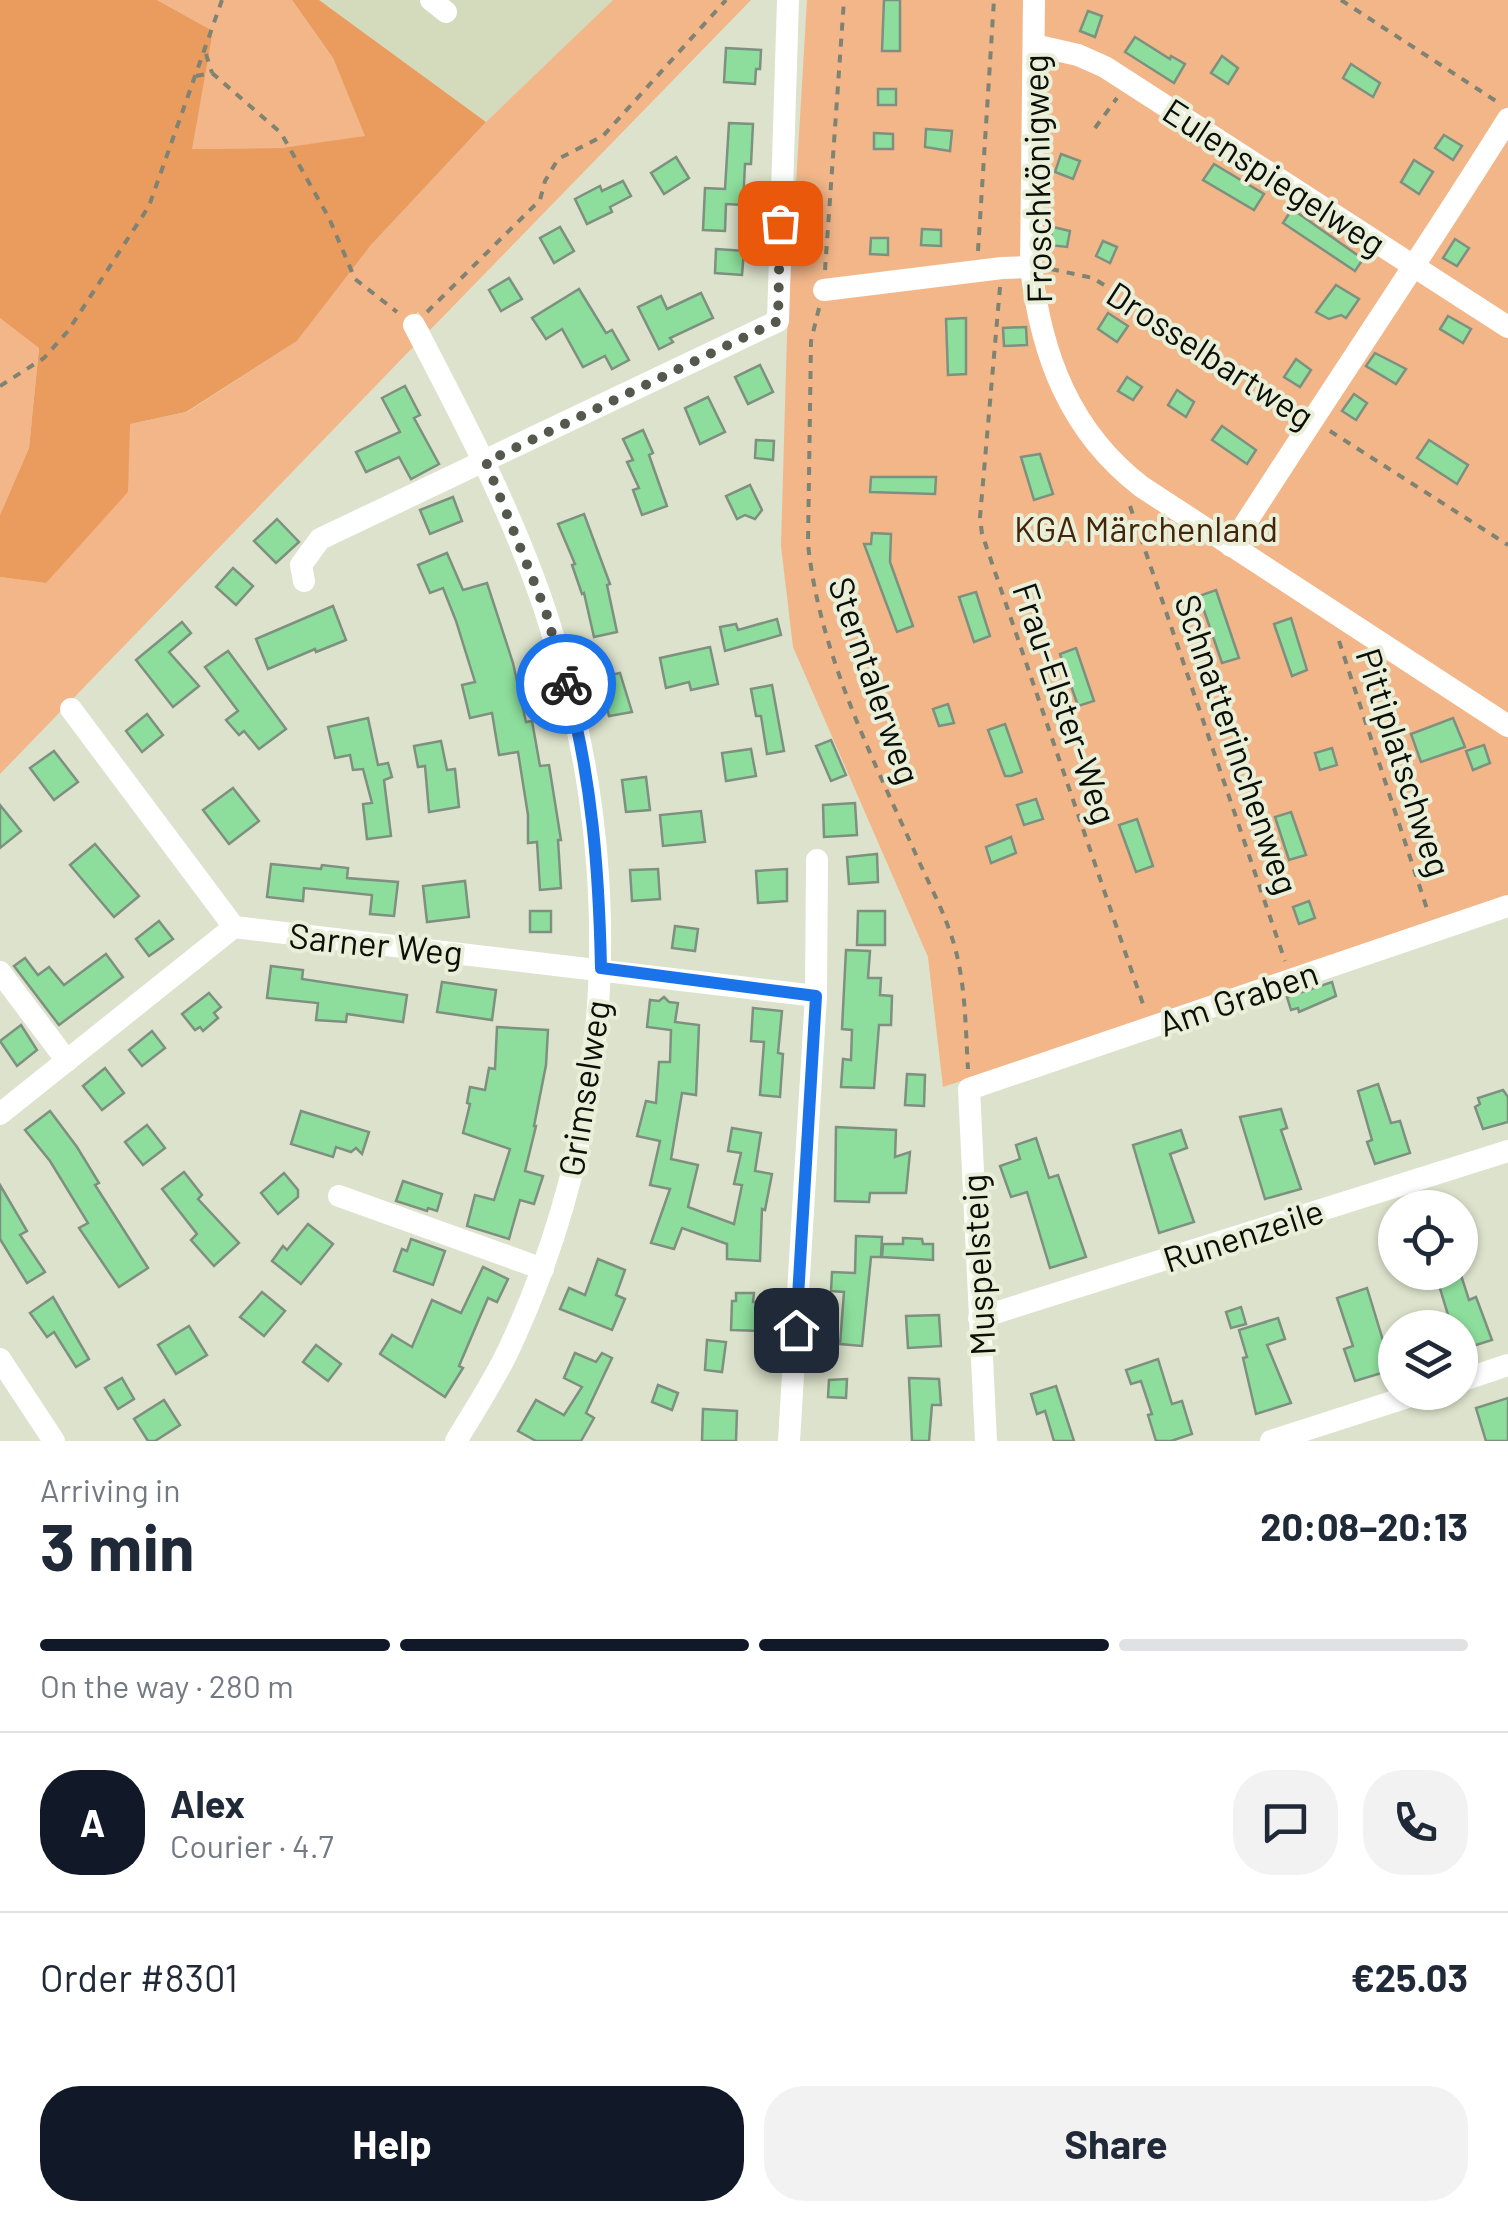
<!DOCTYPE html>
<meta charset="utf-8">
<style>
body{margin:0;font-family:Barlow,sans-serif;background:#f2f2f3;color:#1f2937;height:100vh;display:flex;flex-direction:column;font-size:38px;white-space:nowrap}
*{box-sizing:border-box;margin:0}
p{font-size:32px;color:#747a83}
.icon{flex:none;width:55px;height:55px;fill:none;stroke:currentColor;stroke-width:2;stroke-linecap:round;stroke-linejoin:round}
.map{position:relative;height:1441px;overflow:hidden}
.sheet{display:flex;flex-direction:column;background:#fff;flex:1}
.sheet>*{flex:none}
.tools{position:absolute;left:1378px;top:1190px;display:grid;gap:20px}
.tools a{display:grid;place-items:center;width:100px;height:100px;border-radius:50%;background:#fff;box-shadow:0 2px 8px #0004;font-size:50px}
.pin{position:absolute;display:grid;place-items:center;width:85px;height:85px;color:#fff;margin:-42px;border-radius:20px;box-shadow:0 5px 15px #0006}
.courier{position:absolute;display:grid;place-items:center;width:100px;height:100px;margin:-50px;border:8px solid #1a73e8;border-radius:50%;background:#fff;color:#222;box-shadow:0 2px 12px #0007}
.head em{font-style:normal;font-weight:700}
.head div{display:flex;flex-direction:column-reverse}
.head{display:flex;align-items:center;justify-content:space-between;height:170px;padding:0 40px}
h1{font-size:65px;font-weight:700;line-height:75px}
.bar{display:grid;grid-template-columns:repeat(4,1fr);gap:15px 10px;align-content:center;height:120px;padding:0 40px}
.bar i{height:12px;border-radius:8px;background:#e0e1e3}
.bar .active{background:#111827}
.bar p{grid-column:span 4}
.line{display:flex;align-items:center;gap:25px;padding:0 40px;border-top:2px solid #e0e1e3}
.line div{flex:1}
.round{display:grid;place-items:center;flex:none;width:105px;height:105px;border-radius:40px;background:#f2f2f3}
.action{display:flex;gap:20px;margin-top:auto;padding:20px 40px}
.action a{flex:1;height:115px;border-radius:40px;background:#111827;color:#fff;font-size:40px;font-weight:700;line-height:115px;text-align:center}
.action a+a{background:#f2f2f3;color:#1f2937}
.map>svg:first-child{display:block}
</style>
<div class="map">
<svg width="1508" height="1441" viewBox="0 0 1508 1441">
<rect width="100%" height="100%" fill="#dce2cb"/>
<!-- built -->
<path fill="#d3dbbc" d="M319,0H613L486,122Z"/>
<!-- green -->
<g fill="#f2b689">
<path d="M157,0H292L333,58L366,137L281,148L191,149L213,31Z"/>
<path d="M613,0H751L430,330L418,312L404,323L417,343L0,774V577L46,583L130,424L187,412L297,341L371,245L486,122Z"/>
<path d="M807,0H1508V896L943,1087L928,957L793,647L781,546L787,336Z"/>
<path d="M0,318L39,347L29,448L0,515Z"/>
</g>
<!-- forest -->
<path fill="#ea9b5e" d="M0,0H157L213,31L192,149L281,148L365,136L333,58L292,0H319L486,122L371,245L297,341L186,412L130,424L128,492L46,583L0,577V515L29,448L39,348L0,318Z"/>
<!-- building -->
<g fill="#8dde9c" stroke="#7e9080" stroke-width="2.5">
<path d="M884,0H900V51H882Z"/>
<path d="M1088,11L1102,16L1095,37L1080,31Z"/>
<path d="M1135,37L1170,59L1171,56L1185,64L1174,83L1125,52Z"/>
<path d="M726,48L761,50L760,69H756L755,84L724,82Z"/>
<path d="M1222,56L1238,68L1228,84L1211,73Z"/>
<path d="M1351,64L1380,83L1373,97L1343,78Z"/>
<rect x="878" y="89" width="18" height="16"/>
<path d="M729,123L753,124L751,164H745L743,205L726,204L725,231L703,230L705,188L725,189Z"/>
<path d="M926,129L952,131L950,151L925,147Z"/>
<path d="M874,133L893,134V149H874Z"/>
<path d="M1444,135L1462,146L1453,160L1435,148Z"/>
<path d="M1061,154L1080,161L1073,179L1055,172Z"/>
<path d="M676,157L689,178L664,194L651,173Z"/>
<path d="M1414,160L1433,172L1419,194L1401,182Z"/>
<path d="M1214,164L1264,194L1254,210L1203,180Z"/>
<path d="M623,181L631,196L610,207L612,212L587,224L575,199L600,186L602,191Z"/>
<path d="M1292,209L1363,259L1355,271L1283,223Z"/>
<path d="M560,227L574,251L554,263L540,238Z"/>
<path d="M1053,227L1070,231L1067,247L1049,245Z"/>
<path d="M922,229L941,230V246L921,245Z"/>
<path d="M871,238H888V255L870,254Z"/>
<path d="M1455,239L1469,248L1457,266L1443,258Z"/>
<path d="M1103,241L1117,247L1110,263L1096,256Z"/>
<path d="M716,249L744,251L742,275L715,273Z"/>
<path d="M509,278L522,299L501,311L489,290Z"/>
<path d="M1336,285L1359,299L1346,318L1341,315L1329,319L1316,312Z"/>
<path d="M579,289L606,333L612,330L629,360L612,369L605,356L583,367L562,329L546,339L532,318Z"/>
<path d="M701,293L713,318L670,338L673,342L659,349L638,307L661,296L667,309Z"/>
<path d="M1108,313L1128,326L1117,342L1098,329Z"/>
<path d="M1448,316L1471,329L1463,343L1440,329Z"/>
<path d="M966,318V374L948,375L946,319Z"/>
<path d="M1026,327L1027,345L1004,346L1003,328Z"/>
<path d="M1375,353L1406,369L1396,384L1366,366Z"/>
<path d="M1296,359L1311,370L1300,387L1284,377Z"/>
<path d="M760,365L773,392L748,404L735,377Z"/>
<path d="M1127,377L1142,387L1133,400L1118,391Z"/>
<path d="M405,386L420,415L414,418L439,464L411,479L399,457L366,472L356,452L400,432L382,398Z"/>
<path d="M1177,390L1194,402L1186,417L1168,405Z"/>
<path d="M1354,394L1367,403L1356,420L1342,411Z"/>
<path d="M708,397L725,432L700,444L685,408Z"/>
<path d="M1222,426L1256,450L1247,464L1212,440Z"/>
<path d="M643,430L653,453L649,455L667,506L642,515L633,490L639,488L627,462L633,460L623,439Z"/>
<path d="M756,440L774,441L773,460L755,458Z"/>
<path d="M1429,440L1468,465L1457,484L1417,458Z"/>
<path d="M1040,454L1053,494L1034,500L1021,457Z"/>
<path d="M871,477H936L935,494L870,492Z"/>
<path d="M750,485L762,510L755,519L745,515L737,519L726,496Z"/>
<path d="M453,497L462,521L430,534L420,510Z"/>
<path d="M584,514L610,584L607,585L617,632L594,637L584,593L582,594L572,565L575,564L558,524Z"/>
<path d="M277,519L299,542L276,563L254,541Z"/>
<path d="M872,533L891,534L890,562L913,626L897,632L864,544H871Z"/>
<path d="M447,553L463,590L487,583L513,663L526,722L532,721L540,766L549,765L561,840H558L561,888L540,890L537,842L528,843V815L518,752L499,755L492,713L470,718L462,685L475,682L456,621L443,588L430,593L418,565Z"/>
<path d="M233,568L253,586L236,605L216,587Z"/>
<path d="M1216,590L1239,658L1222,663L1199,596Z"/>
<path d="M976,592L990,636L974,642L959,597Z"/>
<path d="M333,606L346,640L316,652L315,649L268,669L256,639Z"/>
<path d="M1291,618L1307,670L1292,676L1274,624Z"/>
<path d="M777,619L781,635L725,651L720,627L736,624L738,630Z"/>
<path d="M182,622L191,633L169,652L199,686L173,707L136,660Z"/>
<path d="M710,647L718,684L691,690L689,682L666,688L660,658Z"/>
<path d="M1076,648L1094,701L1078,706L1060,654Z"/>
<path d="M228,651L286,729L259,749L244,731L239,735L226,720L238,711L205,667Z"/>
<path d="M620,673L632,712L609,716L600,677Z"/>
<path d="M772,685L784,751L767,754L761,716H756L751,689Z"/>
<path d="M948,704L954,723L939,726L933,709Z"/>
<path d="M147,714L163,735L142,752L126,731Z"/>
<path d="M368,718L378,765L388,763L392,777L384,780L391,836L367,839L363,804L372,803L363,769L353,770L350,755L335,758L328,727Z"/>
<path d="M1453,718L1465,747L1421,762L1411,734Z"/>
<path d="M1005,724L1022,772L1011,776H1005L988,730Z"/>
<path d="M831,740L846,775L831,781L816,746Z"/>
<path d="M441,741L447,770L455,769L459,807L429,812L425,766L418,767L414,746Z"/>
<path d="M1484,745L1490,763L1473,770L1466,751Z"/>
<path d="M1332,748L1337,765L1320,770L1315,753Z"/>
<path d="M751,749L756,776L726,781L722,753Z"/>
<path d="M54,751L78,782L54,800L30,768Z"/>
<path d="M646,777L650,810L626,812L622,780Z"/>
<path d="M233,788L259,821L229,844L203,810Z"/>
<path d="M1036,799L1043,819L1024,825L1017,805Z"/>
<path d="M855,803L857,835L824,837L823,805Z"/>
<path d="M0,805L21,831L0,848Z"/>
<path d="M701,811L705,842L663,846L660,815Z"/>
<path d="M1291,812L1306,855L1289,860L1275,817Z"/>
<path d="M1137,819L1153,866L1136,872L1119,825Z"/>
<path d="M1011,837L1016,853L991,863L986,847Z"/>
<path d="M95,844L139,896L114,917L70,865Z"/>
<path d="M877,854L878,882L849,884L847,857Z"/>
<path d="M271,864L321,869L322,865L348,868L347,878L398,882L394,916L370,914L372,895L304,888L303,901L267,897Z"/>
<path d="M658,869L660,899L632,901L630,870Z"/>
<path d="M787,869V901L758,903L756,871Z"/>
<path d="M465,881L469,917L427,922L423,886Z"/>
<path d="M1309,901L1315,918L1299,924L1293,907Z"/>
<rect x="530" y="911" width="21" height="21"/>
<path d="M858,911H885V945H857Z"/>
<path d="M159,921L173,939L149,956L136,939Z"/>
<path d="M675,926L698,929L695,951L672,948Z"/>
<path d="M846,950L870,951L868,978H881L880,995L892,996L891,1025H879L874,1088L841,1087L843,1059L851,1060L852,1030L842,1029Z"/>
<path d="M106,954L123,977L59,1025L14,966L25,958L38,975L49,967L64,985Z"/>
<path d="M271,966L303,970L302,979L407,995L403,1022L347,1014L346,1022L316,1020L318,1003L267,998Z"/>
<path d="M442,982L496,990L492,1020L437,1012Z"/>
<path d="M1332,982L1336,996L1299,1012L1298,1008L1291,1010L1287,997Z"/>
<path d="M209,993L221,1007L214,1013L218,1018L203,1031L200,1027L195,1030L182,1014Z"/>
<path d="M664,997L669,1002L678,1003L675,1022L699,1025L696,1095L682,1093L671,1159L698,1165L688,1207L734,1224L742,1185L734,1184L741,1153L728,1151L732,1128L761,1133L755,1171L772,1174L765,1210L762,1209L760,1261L727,1259V1244L682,1228L674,1249L651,1243L670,1189L650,1185L660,1141L637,1136L646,1101L656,1103L659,1062H670L671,1030L647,1027L650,1000L659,1001Z"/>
<path d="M753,1008L782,1011L778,1053L783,1054L780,1097L760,1095L764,1042L751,1041Z"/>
<path d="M21,1025L37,1050L17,1066L0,1041Z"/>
<path d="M497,1027L548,1030L546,1065L534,1126H536L525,1171L543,1176L534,1204L520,1200L509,1239L467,1226L475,1195L494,1200L510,1149L463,1133L470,1104L467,1103L470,1087L485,1090L489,1068L495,1069Z"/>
<path d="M152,1031L165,1048L142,1066L129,1050Z"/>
<path d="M105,1068L124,1093L102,1110L83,1086Z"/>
<path d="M907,1074L925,1075L924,1106L905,1105Z"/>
<path d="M1378,1084L1391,1123L1400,1121L1410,1153L1375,1164L1367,1142L1372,1140L1358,1091Z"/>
<path d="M1503,1090L1508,1097V1122L1483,1129L1475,1107L1480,1104L1478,1098Z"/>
<path d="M1281,1109L1287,1128L1281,1130L1301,1189L1265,1199L1240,1117Z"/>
<path d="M50,1111L77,1147L99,1183L95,1185L148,1268L119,1287L79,1228L88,1223L50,1161L25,1130Z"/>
<path d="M301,1111L369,1132L362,1154L356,1148L351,1152L336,1147L333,1157L291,1144Z"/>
<path d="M147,1125L165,1148L143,1165L125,1142Z"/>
<path d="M836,1127L896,1130L895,1157L910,1152L906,1193H870L869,1202L835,1201Z"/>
<path d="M1181,1130L1187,1148L1170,1154L1194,1222L1159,1233L1133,1145Z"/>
<path d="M1036,1138L1049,1178L1058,1175L1086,1257L1050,1268L1027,1192L1011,1197L1000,1166L1020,1159L1016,1145Z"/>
<path d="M184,1172L202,1195L198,1199L239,1243L214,1266L191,1240L197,1234L162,1189Z"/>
<path d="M284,1173L298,1190V1197L278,1214L261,1193Z"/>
<path d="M403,1181L442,1194L437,1211L428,1208L427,1211L396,1201Z"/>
<path d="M0,1185L27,1231L20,1235L45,1272L27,1283L0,1239Z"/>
<path d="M308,1224L333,1244L301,1284L272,1261L283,1246L287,1250Z"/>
<path d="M856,1236L882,1237L881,1257H871L862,1346L840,1344L844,1292L831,1291L832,1272L855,1273Z"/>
<path d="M903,1238L922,1239L923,1244H933V1260L882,1257L883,1244H903Z"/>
<path d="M411,1239L445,1251L433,1285L394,1271L402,1249L407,1251Z"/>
<path d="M598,1259L625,1270L616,1295L625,1299L612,1330L560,1309L569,1288L585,1295Z"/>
<path d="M483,1267L508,1279L497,1302L488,1298L459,1366L463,1368L445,1397L380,1354L392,1335L412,1347L432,1300L461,1313Z"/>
<path d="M1435,1272H1460L1469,1300L1476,1297L1492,1340L1460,1350V1328H1452Z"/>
<path d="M1367,1288L1392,1370L1355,1381L1344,1349L1353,1346L1337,1298Z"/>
<path d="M262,1292L285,1311L264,1336L240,1317Z"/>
<path d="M736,1293H754L753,1302H763L762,1331L731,1330L732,1301H736Z"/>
<path d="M53,1297L89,1359L76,1367L54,1332L47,1337L30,1313Z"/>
<path d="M1241,1307L1246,1324L1231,1328L1226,1312Z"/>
<path d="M939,1315L941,1346L908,1348L906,1316Z"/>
<path d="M1278,1318L1285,1339L1267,1345L1291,1403L1256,1414L1243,1358L1247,1357L1239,1330Z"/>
<path d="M189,1326L207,1355L176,1374L158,1345Z"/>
<path d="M707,1340L726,1342L722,1372L705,1370Z"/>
<path d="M316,1345L341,1364L328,1381L303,1362Z"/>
<path d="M575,1353L596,1362L602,1353L612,1358L586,1413L594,1418L581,1441H536L518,1431L536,1400L564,1415L582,1387L564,1378Z"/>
<path d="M1158,1359L1172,1404L1182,1401L1192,1434L1171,1441H1156L1148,1415L1152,1414L1141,1381L1131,1384L1126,1370Z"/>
<path d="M122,1378L134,1399L118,1409L105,1388Z"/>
<path d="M909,1378L939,1379L941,1405H932L929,1441H912Z"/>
<path d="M847,1379L846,1398L828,1397L829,1380Z"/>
<path d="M658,1385L678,1393L672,1410L652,1402Z"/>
<path d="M1056,1386L1074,1441H1054L1045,1411L1037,1414L1031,1394Z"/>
<path d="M1508,1398V1441H1486L1476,1408Z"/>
<path d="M164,1400L180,1425L155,1441H148L134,1419Z"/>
<path d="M703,1409L737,1411L736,1441H702Z"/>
</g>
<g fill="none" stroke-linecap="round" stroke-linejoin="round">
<!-- path -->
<g stroke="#7f8373" stroke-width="4" stroke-dasharray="8 8" stroke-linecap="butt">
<path d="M1341,0L1496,101"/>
<path d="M206,54L212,73"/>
<path d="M196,76L212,73L281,133L329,218L355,279L397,312"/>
<path d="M1095,128L1117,98"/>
<path d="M978,251L994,0"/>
<path d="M1051,269L1093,278L1297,409"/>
<path d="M825,270L844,0"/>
<path d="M1000,287L980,517L982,534L1145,1010"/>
<path d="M819,308L811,341L808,544C819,650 869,751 913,848C925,876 940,903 950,932C966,976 965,1023 968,1069"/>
<path d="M427,312L540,200L545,181L558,159L603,136L726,0"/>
<path d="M0,386L44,358L68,331L149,206L222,0"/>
<path d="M1330,431L1508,545"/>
<path d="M1130,506L1285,961"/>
<path d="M1339,641L1428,912"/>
</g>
<!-- minor -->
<g stroke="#fff" stroke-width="22">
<path d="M431,0L446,12"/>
<path d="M1034,0L1031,267C1041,355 1070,432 1142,487L1508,726"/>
<path d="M1034,45L1078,55L1105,67L1508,327"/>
<path d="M824,290L1002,268L1031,267"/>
<path d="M414,325C463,419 513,513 546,613C627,859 619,1114 509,1349C494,1381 474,1411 456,1441"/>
<path d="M1231,546C1322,403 1418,263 1508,119"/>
<path d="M304,581L301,565L320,539L778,321L788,0"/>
<path d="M71,709L234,927"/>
<path d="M0,972L67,1061"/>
<path d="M0,1114L234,927L816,996"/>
<path d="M339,1196L543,1269"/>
<path d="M979,1318L1508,1151"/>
<path d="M0,1359L54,1441"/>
<path d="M1460,1381L1508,1365"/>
<path d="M789,1441L816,996L817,860"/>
<path d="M986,1441L969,1089L1508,906"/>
<path d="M1271,1441L1423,1392"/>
</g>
</g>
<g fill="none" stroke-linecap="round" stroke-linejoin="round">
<!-- done -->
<path stroke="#55584c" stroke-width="10" stroke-dasharray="0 18" d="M566,684L546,612L486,462L778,321L780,223"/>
<!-- route -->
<path stroke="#1a73e8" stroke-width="12" d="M566,684C592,777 599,872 601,968L816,996L796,1330"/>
</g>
<g text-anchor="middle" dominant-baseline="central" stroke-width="8" stroke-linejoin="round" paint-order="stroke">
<!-- street labels -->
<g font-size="35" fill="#0c0e07" stroke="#e9efd8">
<text transform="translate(1275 176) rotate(33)">Eulenspiegelweg</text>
<text transform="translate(1036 179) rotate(-91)">Froschkönigweg</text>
<text transform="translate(1211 354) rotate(33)">Drosselbartweg</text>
<text transform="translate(876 680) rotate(71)">Sterntalerweg</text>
<text transform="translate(1066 703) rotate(71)">Frau-Elster-Weg</text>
<text transform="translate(1238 744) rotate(71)">Schnatterinchenweg</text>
<text transform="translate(1405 762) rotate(72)">Pittiplatschweg</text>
<text transform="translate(376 943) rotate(6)">Sarner Weg</text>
<text transform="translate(1238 997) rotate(-19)">Am Graben</text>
<text transform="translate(583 1088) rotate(-81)">Grimselweg</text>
<text transform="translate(1243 1234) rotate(-18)">Runenzeile</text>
<text transform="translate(977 1265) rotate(-93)">Muspelsteig</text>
</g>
<!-- park labels -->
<g font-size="35" fill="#432409" stroke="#e9efd8">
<text x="1146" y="528">KGA Märchenland</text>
</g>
</g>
</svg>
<div class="tools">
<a><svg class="icon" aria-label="locate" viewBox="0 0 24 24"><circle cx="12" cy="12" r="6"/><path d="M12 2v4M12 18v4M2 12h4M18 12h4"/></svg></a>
<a><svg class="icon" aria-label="layers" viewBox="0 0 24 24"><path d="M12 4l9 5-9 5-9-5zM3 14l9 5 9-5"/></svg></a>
</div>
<div class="pin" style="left:780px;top:223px;background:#ea580c"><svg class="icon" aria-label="bag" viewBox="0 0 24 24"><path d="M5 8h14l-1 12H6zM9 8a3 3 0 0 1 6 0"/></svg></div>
<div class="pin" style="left:796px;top:1330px;background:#1f2937"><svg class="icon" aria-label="home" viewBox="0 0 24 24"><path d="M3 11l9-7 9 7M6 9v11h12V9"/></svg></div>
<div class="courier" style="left:566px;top:684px"><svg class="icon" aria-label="bike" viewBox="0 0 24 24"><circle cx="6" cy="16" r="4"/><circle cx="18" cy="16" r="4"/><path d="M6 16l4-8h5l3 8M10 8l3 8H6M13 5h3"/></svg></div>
</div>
<section class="sheet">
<div class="head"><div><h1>3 min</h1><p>Arriving in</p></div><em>20:08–20:13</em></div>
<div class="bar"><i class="active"></i><i class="active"></i><i class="active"></i><i></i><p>On the way · 280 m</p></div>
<div class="line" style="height:180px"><b class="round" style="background:#111827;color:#fff">A</b><div><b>Alex</b><p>Courier · 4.7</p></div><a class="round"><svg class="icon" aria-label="chat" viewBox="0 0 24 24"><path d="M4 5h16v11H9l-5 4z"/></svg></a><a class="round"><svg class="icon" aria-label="phone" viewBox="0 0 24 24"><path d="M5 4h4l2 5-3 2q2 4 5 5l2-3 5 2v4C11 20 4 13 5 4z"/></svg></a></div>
<div class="line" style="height:130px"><div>Order #8301</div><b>€25.03</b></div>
<div class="action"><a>Help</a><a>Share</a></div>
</section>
